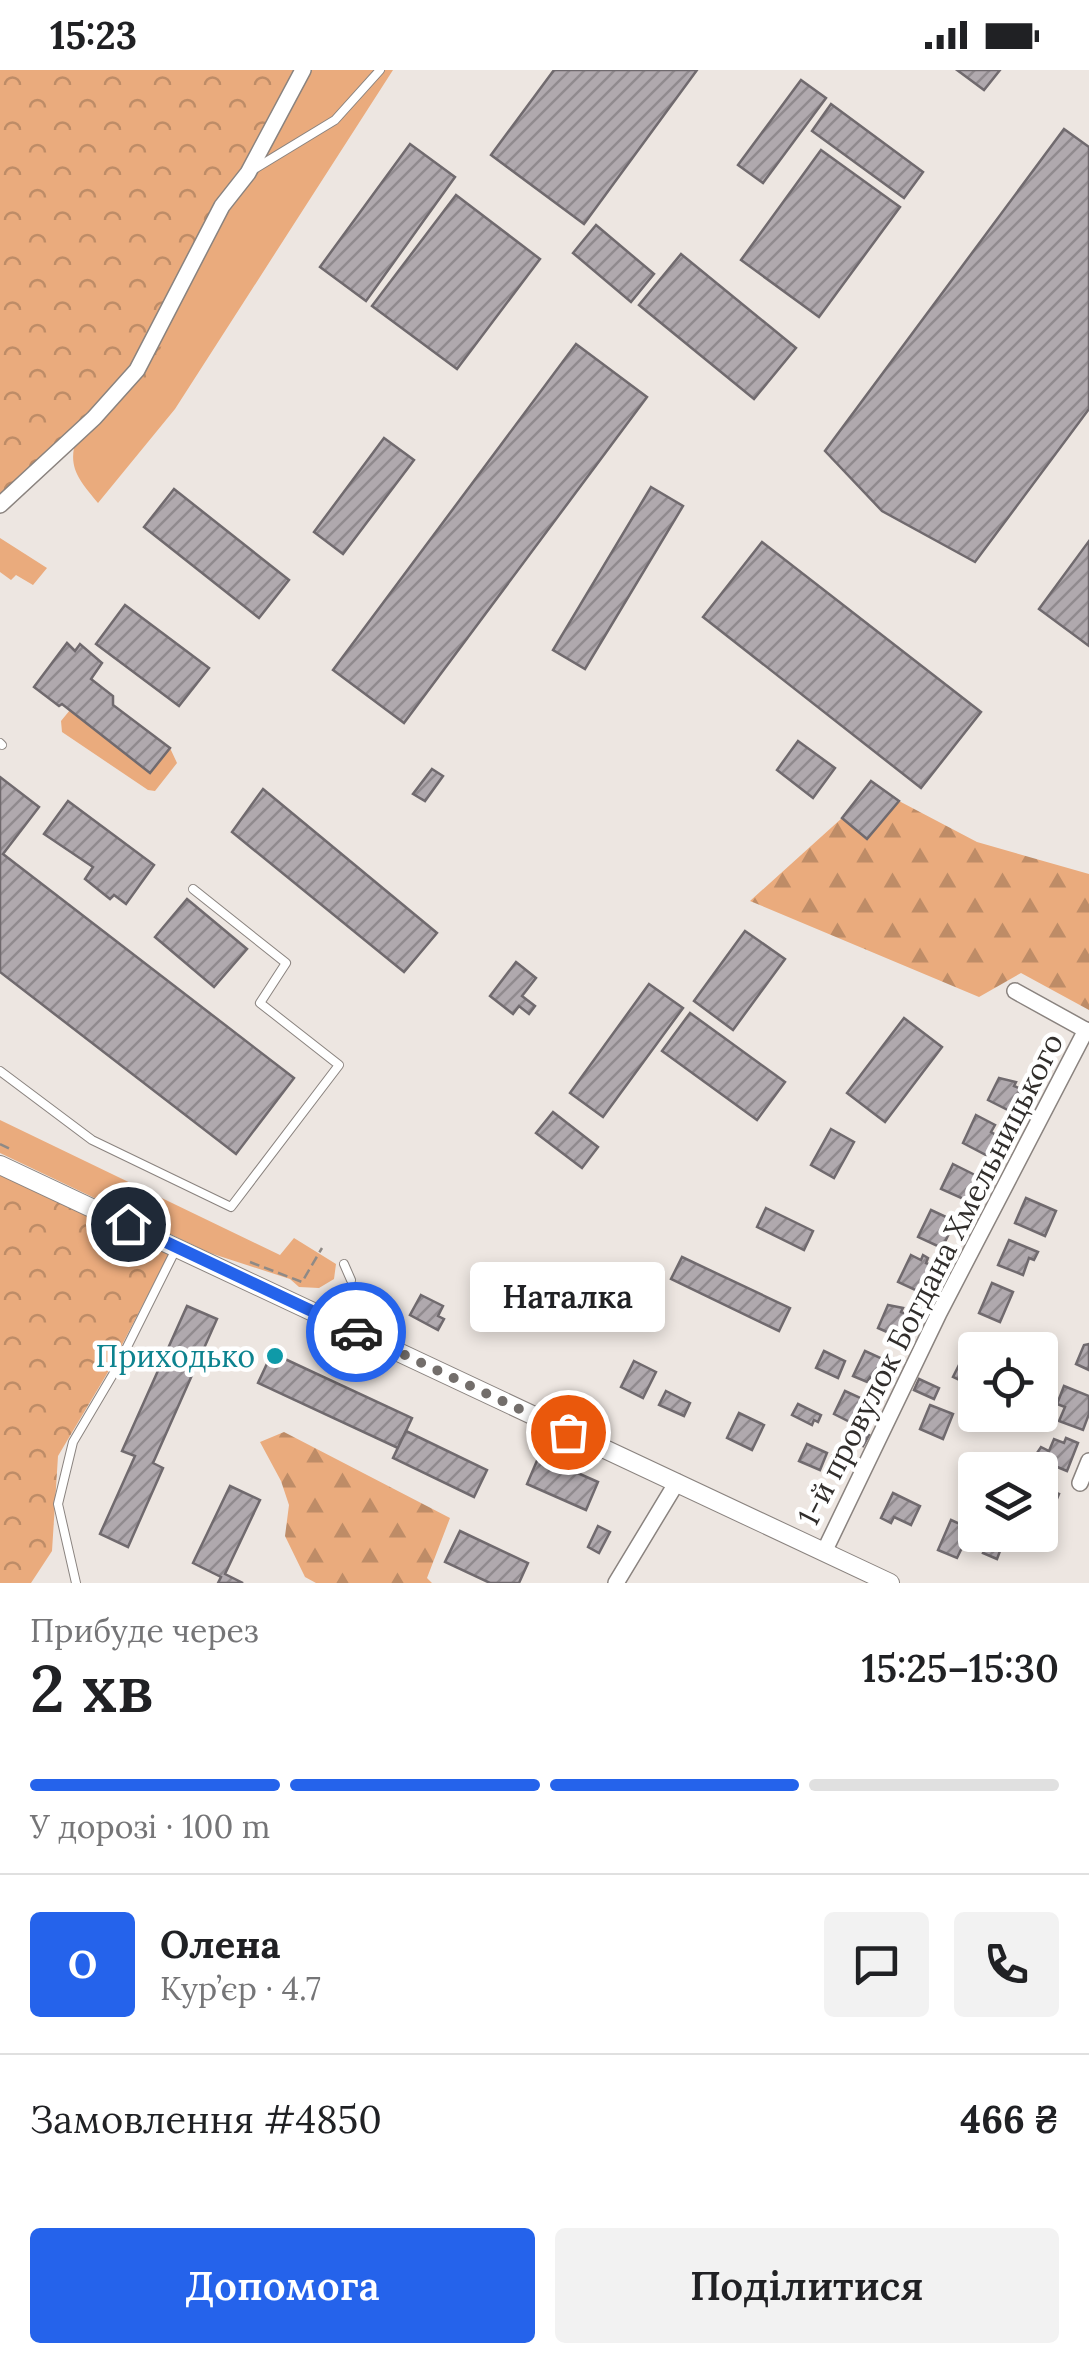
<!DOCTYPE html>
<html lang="uk">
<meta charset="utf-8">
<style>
body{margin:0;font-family:Lora,serif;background:#f2f2f2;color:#202124;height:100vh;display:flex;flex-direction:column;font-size:38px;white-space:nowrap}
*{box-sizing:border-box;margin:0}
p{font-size:32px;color:#757577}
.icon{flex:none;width:55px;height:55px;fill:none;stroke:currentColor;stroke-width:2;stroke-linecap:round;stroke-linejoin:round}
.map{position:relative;height:1513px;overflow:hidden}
.drawer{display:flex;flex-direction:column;background:#fff;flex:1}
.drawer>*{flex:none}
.tools{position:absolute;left:958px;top:1262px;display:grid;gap:20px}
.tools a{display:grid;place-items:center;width:100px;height:100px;border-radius:10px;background:#fff;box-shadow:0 5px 15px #0003;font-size:50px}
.pin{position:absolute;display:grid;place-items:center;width:85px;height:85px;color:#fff;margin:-42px;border:5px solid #fff;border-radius:50%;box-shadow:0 2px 10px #0007}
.courier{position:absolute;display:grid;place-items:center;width:100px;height:100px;margin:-50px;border:8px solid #2563eb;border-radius:50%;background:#fff;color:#222;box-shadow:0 2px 12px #0007}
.bubble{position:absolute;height:70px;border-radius:10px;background:#fff;box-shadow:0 5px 15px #0003;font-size:32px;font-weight:600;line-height:70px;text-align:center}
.head em{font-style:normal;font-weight:600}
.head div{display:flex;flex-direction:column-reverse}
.head{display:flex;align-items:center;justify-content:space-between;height:170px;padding:0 30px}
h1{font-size:65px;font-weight:600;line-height:75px}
.bar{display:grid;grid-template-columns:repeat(4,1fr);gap:15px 10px;align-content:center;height:120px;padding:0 30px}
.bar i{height:12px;border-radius:8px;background:#e0e0e0}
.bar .selected{background:#2563eb}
.bar p{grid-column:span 4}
.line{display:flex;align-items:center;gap:25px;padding:0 30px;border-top:2px solid #e0e0e0}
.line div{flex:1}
.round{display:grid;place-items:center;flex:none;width:105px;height:105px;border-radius:10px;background:#f2f2f2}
.cta{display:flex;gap:20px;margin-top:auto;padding:20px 30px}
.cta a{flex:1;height:115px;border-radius:10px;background:#2563eb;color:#fff;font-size:40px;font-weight:600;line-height:115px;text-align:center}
.cta a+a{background:#f2f2f2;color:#202124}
.status{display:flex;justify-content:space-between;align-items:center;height:70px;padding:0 50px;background:#fff;direction:ltr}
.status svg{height:28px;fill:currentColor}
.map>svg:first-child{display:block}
</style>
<div class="status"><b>15:23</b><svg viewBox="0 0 49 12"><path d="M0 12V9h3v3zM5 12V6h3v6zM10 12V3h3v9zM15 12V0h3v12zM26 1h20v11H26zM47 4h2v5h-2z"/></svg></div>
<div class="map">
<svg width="1089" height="1513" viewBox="0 0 1089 1513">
<defs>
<pattern id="forest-firs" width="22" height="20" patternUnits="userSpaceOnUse" patternTransform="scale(2.5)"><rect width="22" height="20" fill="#eaab7d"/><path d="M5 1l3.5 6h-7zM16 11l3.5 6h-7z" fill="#be8c67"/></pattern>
<pattern id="park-crowns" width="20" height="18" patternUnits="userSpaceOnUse" patternTransform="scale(2.5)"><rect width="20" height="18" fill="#eaab7d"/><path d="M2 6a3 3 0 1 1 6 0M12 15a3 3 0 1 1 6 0" fill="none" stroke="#be8c67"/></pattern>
<pattern id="building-hatch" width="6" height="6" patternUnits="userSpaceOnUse" patternTransform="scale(2.5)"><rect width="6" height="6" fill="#b0a9ae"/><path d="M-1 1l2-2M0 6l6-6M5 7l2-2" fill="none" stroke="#908a8e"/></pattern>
</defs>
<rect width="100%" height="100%" fill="#ede6e1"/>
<!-- green -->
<g fill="#eaab7d">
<path d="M308,0H393L175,339L98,433C80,411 66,397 77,368L194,192Z"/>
<path d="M0,468L47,498L33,515L16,505L11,510L0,502Z"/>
<path d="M70,640L150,703L170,678L177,693L155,721L148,720L62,662L61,651Z"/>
<path d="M0,1050L280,1185L294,1168L336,1194L334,1209L319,1218L299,1217L290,1209L210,1183L0,1083Z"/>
</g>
<!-- forest -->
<g fill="url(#forest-firs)">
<path d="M899,731L977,772L1089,804V940L1021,903L979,927L750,831L842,748L868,769Z"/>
<path d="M284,1362L450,1448L427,1508L432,1513H316L305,1507L285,1466L289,1435L281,1411L260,1372Z"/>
</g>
<!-- park -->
<g fill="url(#park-crowns)">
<path d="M0,0H308L194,192L151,303L77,368L0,427Z"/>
<path d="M0,1104L173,1176L108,1302L58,1386L52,1481L31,1513H0Z"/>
</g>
<!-- building -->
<g fill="url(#building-hatch)" stroke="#706a6e" stroke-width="2.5">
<path d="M554,0H697L584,154L491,85Z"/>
<path d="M957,0H1000L984,20Z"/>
<path d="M801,10L826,28L763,113L738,95Z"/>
<path d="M831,34L923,102L904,128L812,61Z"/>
<path d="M1064,59L1089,77V339L975,492L882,441L825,381Z"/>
<path d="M410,74L455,107L366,231L320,197Z"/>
<path d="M821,80L900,137L819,247L741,190Z"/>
<path d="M456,125L540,189L457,299L372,236Z"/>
<path d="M596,155L654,204L631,232L573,183Z"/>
<path d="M681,184L796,278L754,329L639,235Z"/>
<path d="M576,274L647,327L404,653L333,600Z"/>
<path d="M384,368L414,390L343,484L314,462Z"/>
<path d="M651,417L683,436L585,599L553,580Z"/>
<path d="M174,419L289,510L259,548L144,457Z"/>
<path d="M1089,471V576L1039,539Z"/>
<path d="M762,472L981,642L921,718L703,547Z"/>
<path d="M125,535L209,598L179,636L96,574Z"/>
<path d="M67,573L75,581L80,574L102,593L91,609L113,626V635L170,678L150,703L62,634L59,636L34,617Z"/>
<path d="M798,671L835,698L813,728L777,700Z"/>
<path d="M432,699L443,706L425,731L413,724Z"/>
<path d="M0,707L39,737L3,784L294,1008L236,1084L0,902Z"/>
<path d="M871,711L899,731L867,769L842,748Z"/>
<path d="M263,719L437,863L404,902L232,762Z"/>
<path d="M68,731L154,795L126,834L114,825L110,829L85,809L93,797L44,764Z"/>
<path d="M187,829L247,879L214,917L155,867Z"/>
<path d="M745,861L785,889L733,960L694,931Z"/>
<path d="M516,892L536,908L522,926L535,936L529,944L519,936L513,944L490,926Z"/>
<path d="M649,914L683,938L603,1047L570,1023Z"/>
<path d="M690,943L785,1012L757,1050L662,981Z"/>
<path d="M904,948L942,977L885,1052L847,1023Z"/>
<path d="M999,1008L1016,1012L1014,1016L1021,1019L1010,1041L988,1030Z"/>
<path d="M553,1042L598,1077L582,1098L536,1063Z"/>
<path d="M976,1045L995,1055L991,1062L996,1065L986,1085L963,1073Z"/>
<path d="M831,1059L854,1072L834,1108L811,1095Z"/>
<path d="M953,1094L977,1106L966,1130L941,1119Z"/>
<path d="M1026,1128L1056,1141L1045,1166L1015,1153Z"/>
<path d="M766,1138L813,1161L804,1180L757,1157Z"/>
<path d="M931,1140L955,1151L942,1178L918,1167Z"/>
<path d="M1009,1170L1038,1182L1034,1190L1029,1188L1023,1205L998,1195Z"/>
<path d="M911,1185L921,1190L923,1185L928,1188L926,1193L935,1197L922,1223L898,1212Z"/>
<path d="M682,1187L790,1238L779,1261L671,1209Z"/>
<path d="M992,1213L1013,1222L1000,1252L979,1243Z"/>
<path d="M421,1225L443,1236L438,1246L444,1249L438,1260L410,1245Z"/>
<path d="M888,1235L903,1238L901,1242L912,1247L898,1267L878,1258Z"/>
<path d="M187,1236L217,1249L153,1393L163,1398L128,1477L100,1464L135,1386L122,1381Z"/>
<path d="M1089,1274V1300L1076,1294L1084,1275Z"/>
<path d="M824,1281L845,1291L838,1308L816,1298Z"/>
<path d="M865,1281L885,1290L875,1310L870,1307L867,1312L853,1306Z"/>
<path d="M272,1283L412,1348L398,1378L258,1313Z"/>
<path d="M963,1287L975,1293L972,1316L953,1307Z"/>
<path d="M634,1291L656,1302L643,1328L621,1317Z"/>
<path d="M919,1309L939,1318L934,1329L914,1320Z"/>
<path d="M1064,1316L1089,1326V1344L1083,1360L1059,1351L1065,1337L1057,1334Z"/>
<path d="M666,1321L690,1333L684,1346L659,1335Z"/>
<path d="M845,1321L865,1330L854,1354L834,1344Z"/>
<path d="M798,1334L821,1345L818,1352L814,1350L812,1355L792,1345Z"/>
<path d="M930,1335L953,1344L943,1369L920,1359Z"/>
<path d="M739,1343L764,1355L752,1380L727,1368Z"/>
<path d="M853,1358L869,1365L863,1376L848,1369Z"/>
<path d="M406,1361L487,1400L474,1427L393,1388Z"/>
<path d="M1066,1368L1078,1373L1067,1401L1050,1394L1048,1399L1031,1392L1041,1377L1049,1381L1054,1369L1064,1373Z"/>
<path d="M807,1374L827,1383L820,1400L799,1391Z"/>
<path d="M836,1378L851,1385L843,1402L828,1395Z"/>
<path d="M539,1386L598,1412L586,1440L527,1414Z"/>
<path d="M230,1416L260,1430L225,1504L243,1513H218L221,1507L193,1493Z"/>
<path d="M1040,1416L1059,1424L1049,1448L1040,1444Z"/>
<path d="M893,1423L920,1436L911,1455L894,1447L891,1453L881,1448Z"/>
<path d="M951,1450L971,1459L957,1488L938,1480Z"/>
<path d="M598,1456L610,1462L599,1483L588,1477Z"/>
<path d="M460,1461L528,1493L519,1513H490L445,1492Z"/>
<path d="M991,1465H1017L1012,1477L1003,1473L997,1489L983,1483Z"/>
</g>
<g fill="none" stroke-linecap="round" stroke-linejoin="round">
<defs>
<g id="service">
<path d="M256,98L335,50L380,0"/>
<path d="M0,673L2,675"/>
<path d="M0,1001L92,1070L231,1137L339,995L260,933L286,893L193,819"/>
<path d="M344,1194L351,1210"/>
<path d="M76,1513L58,1434L73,1372L115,1301L177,1177"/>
</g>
<g id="minor">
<path d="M0,435L94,348L137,300L222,136L248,103L303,0"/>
<path d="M1015,921L1089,962"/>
<path d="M1080,1413L1089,1391"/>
<path d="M824,1482L939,1243L1086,960"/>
<path d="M616,1513L677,1412"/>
</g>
<path id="tertiary" d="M0,1095L890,1513"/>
</defs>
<!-- service casing -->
<use href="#service" stroke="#8a837f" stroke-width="10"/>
<!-- minor casing -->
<use href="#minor" stroke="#8a837f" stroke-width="18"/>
<!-- tertiary casing -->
<use href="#tertiary" stroke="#8a837f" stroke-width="20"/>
<!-- path -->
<g stroke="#8f8a86" stroke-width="2.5" stroke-dasharray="10 5" stroke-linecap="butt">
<path d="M0,1074L12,1080"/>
<path d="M250,1192L302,1212L322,1178"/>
</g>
<!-- service -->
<use href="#service" stroke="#fff" stroke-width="8"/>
<!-- minor -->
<use href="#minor" stroke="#fff" stroke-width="15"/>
<!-- tertiary -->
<use href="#tertiary" stroke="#fff" stroke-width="18"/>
</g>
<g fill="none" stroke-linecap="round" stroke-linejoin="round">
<!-- done -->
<path stroke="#736e6b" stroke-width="10" stroke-dasharray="0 18" d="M356,1262L568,1362"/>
<!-- route -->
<path stroke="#2563eb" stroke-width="12" d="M128,1154L356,1262"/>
</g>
<!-- markers -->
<circle fill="#0f9aa8" stroke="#fff" stroke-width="4" cx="275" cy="1286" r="10"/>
<g text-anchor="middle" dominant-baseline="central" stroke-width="9" stroke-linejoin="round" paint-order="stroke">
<!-- street labels -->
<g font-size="30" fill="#312e2c" stroke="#fff">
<text transform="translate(930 1209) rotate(-63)">1-й провулок Богдана Хмельницького</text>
</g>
<!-- culture labels -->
<g font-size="30" fill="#0d838f" stroke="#fff" text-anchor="end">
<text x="255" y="1286">Приходько</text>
</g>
</g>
</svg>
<div class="tools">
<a><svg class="icon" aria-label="locate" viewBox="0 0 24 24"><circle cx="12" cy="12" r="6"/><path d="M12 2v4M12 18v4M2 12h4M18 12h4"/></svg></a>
<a><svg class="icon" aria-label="layers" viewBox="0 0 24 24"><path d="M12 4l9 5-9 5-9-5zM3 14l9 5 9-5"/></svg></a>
</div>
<div class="pin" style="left:568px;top:1362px;background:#ea580c"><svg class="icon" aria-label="bag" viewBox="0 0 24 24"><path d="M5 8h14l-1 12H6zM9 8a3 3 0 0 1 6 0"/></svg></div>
<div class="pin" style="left:128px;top:1154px;background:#1f2937"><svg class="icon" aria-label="home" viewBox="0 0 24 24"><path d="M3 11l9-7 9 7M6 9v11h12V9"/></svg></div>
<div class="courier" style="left:356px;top:1262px"><svg class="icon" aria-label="car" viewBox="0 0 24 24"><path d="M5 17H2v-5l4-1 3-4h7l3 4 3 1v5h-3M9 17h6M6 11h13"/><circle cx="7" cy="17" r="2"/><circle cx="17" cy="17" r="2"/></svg></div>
<div class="bubble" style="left:470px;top:1192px;width:195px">Наталка</div>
</div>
<section class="drawer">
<div class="head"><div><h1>2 хв</h1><p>Прибуде через</p></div><em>15:25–15:30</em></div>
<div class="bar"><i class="selected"></i><i class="selected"></i><i class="selected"></i><i></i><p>У дорозі · 100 m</p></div>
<div class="line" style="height:180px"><b class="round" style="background:#2563eb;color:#fff">О</b><div><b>Олена</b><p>Кур’єр · 4.7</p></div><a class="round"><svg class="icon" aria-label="chat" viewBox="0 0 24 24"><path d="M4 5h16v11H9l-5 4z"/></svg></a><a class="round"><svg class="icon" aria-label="phone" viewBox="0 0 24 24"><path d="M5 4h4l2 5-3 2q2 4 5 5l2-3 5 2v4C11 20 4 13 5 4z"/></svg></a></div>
<div class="line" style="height:130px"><div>Замовлення #4850</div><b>466 ₴</b></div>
<div class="cta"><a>Допомога</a><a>Поділитися</a></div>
</section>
